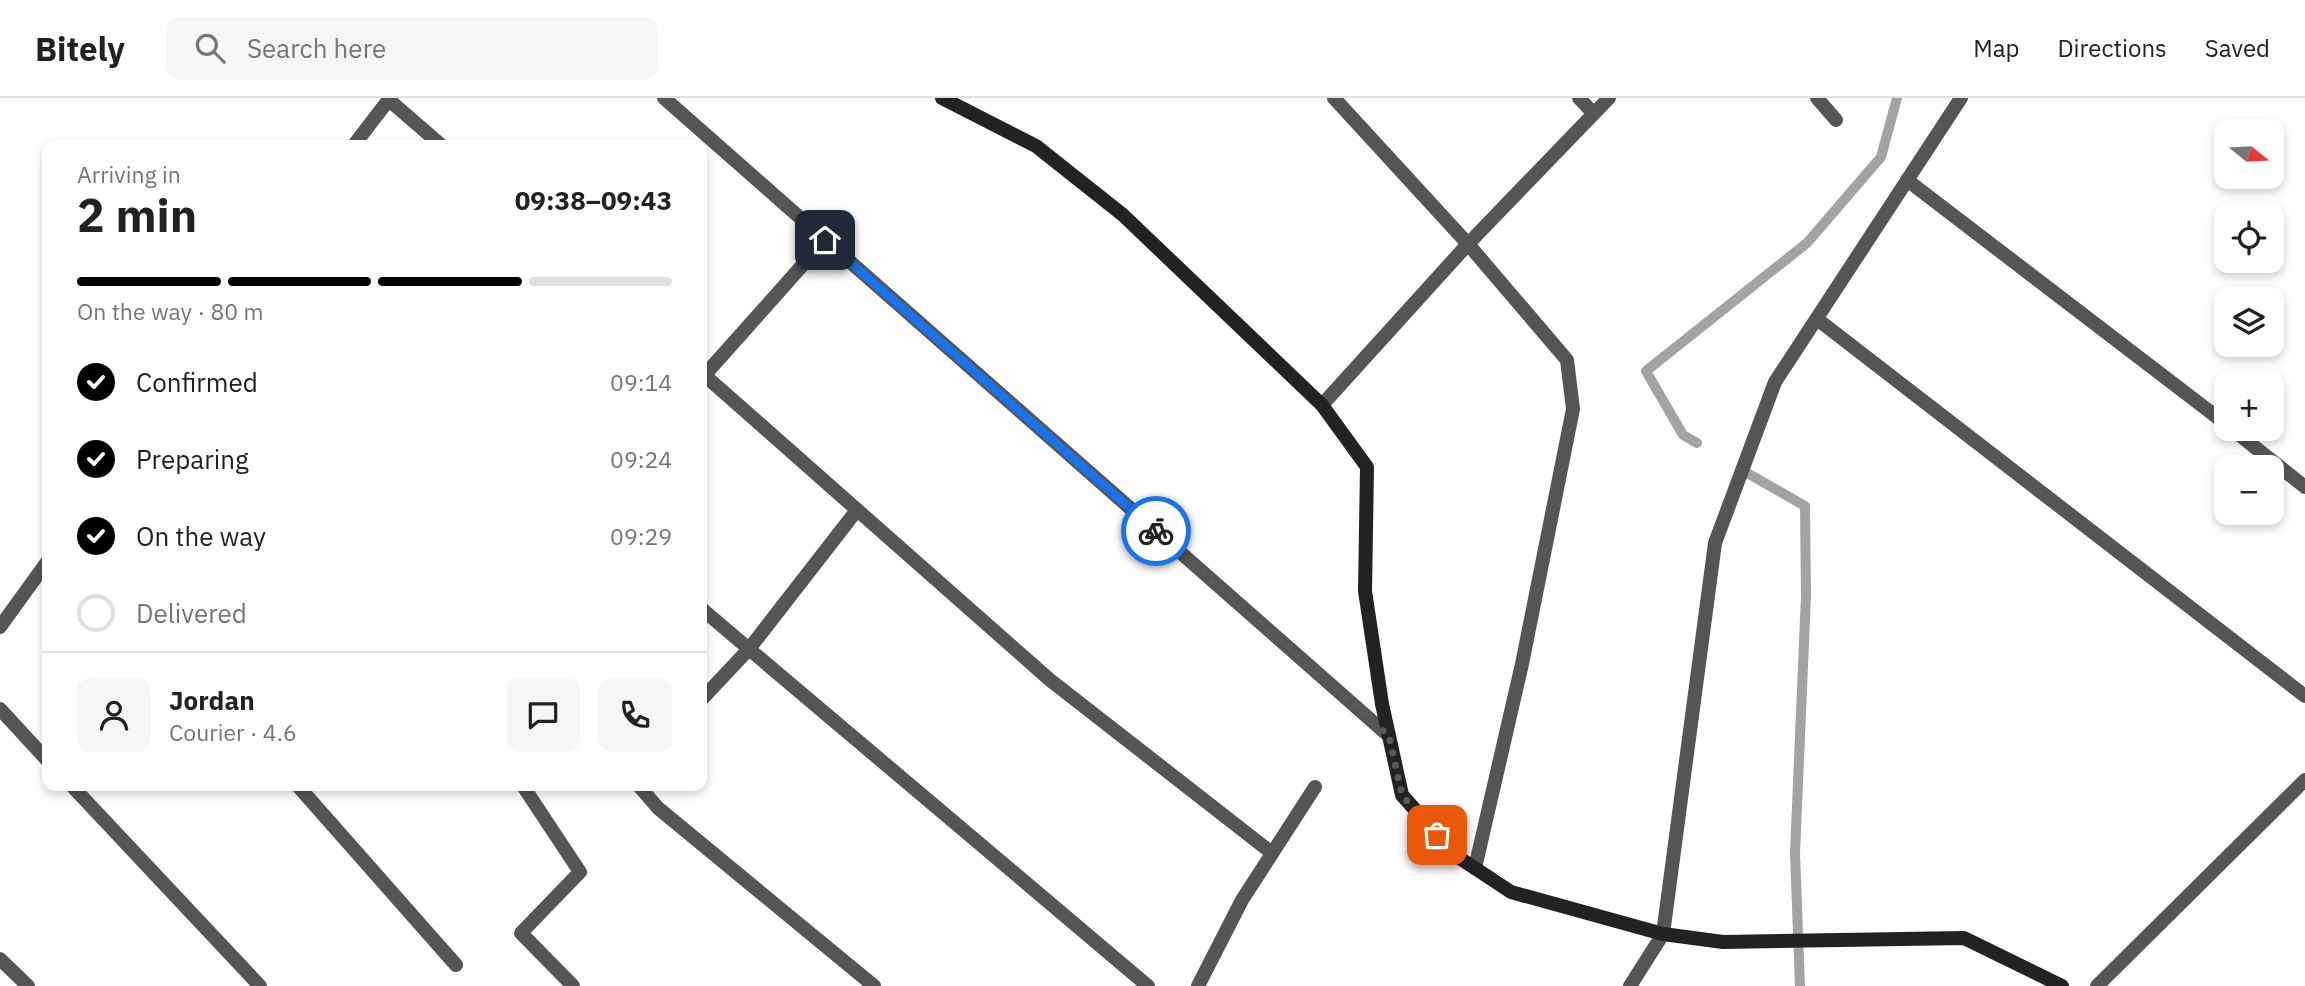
<!DOCTYPE html>
<meta charset="utf-8">
<style>
body{margin:0;font-family:"IBM Plex Sans",sans-serif;background:#f6f6f6;color:#202124;height:100vh;display:flex;flex-direction:column;font-size:26px;white-space:nowrap}
*{box-sizing:border-box;margin:0}
p{font-size:23px;color:#757577}
.icon{flex:none;width:38px;height:38px;fill:none;stroke:currentColor;stroke-width:2;stroke-linecap:round;stroke-linejoin:round}
.map{position:relative;flex:1;overflow:hidden}
.drawer{position:absolute;left:42px;top:42px;width:665px;height:651px;display:flex;flex-direction:column;background:#fff;border-radius:14px;box-shadow:0 4px 10px #0003}
.drawer>*{flex:none}
.needle{width:46px;rotate:108deg}
.buttons{position:absolute;left:2214px;top:21px;display:grid;gap:14px}
.buttons a{display:grid;place-items:center;width:70px;height:70px;border-radius:14px;background:#fff;box-shadow:0 4px 10px #0003;font-size:35px}
.pin{position:absolute;display:grid;place-items:center;width:60px;height:60px;color:#fff;margin:-30px;border-radius:14px;box-shadow:0 4px 10px #0006}
.courier{position:absolute;display:grid;place-items:center;width:70px;height:70px;margin:-35px;border:5px solid #1a73e8;border-radius:50%;background:#fff;color:#222;box-shadow:0 2px 9px #0007}
.summary em{font-style:normal;font-weight:700}
.summary div{display:flex;flex-direction:column-reverse}
.summary{display:flex;align-items:center;justify-content:space-between;height:119px;padding:0 35px}
h1{font-size:46px;font-weight:700;line-height:52px}
.bar{display:grid;grid-template-columns:repeat(4,1fr);gap:10px 7px;align-content:center;height:84px;padding:0 35px}
.bar i{height:9px;border-radius:5px;background:#e0e0e0}
.bar .on{background:#000}
.bar p{grid-column:span 4}
.line{display:flex;align-items:center;gap:18px;padding:0 35px;border-top:2px solid #e0e0e0}
.line div{flex:1}
.round{display:grid;place-items:center;flex:none;width:74px;height:74px;border-radius:14px;background:#f6f6f6}
ol{padding:0 35px;list-style:none}
li{display:flex;align-items:center;gap:21px;height:77px}
li p{margin-inline-start:auto}
li .icon{padding:7px;border-radius:50%;background:#000;color:#fff;stroke-width:4}
li:last-child{color:#757577}
li i{width:38px;height:38px;border:4px solid #e0e0e0;border-radius:50%}
header{display:flex;align-items:center;gap:42px;box-sizing:border-box;height:98px;padding:0 35px;background:#fff;border-bottom:2px solid #e0e0e0}
header strong{font-size:33px}
nav{display:flex;gap:38px;margin-inline-start:auto;font-size:24px}
.search{width:490px;height:63px;background:#f6f6f6;display:flex;align-items:center;gap:18px;box-sizing:border-box;padding:0 24px;border-radius:14px;color:#757577;font-size:26px}
.map>svg:first-child{display:block}
</style>
<header>
<strong>Bitely</strong>
<div class="search"><svg class="icon" aria-label="search" viewBox="0 0 24 24"><circle cx="10" cy="10" r="6"/><path d="M15 15l6 6"/></svg>Search here</div>
<nav><a>Map</a><a>Directions</a><a>Saved</a></nav>
</header>
<div class="map">
<svg width="2305" height="888" viewBox="0 0 2305 888">
<rect width="100%" height="100%" fill="#fff"/>
<g fill="none" stroke-linecap="round" stroke-linejoin="round">
<!-- stream -->
<g stroke="#a3a3a3" stroke-width="10">
<path d="M1697,345L1683,337L1646,273L1807,145L1881,59L1897,0"/>
<path d="M1749,376L1805,408L1806,498L1795,755L1800,888"/>
</g>
<!-- street -->
<g stroke="#555" stroke-width="14">
<path d="M664,0L1389,638"/>
<path d="M1334,0L1468,146L1567,262L1573,311L1522,566L1475,770"/>
<path d="M1579,0L1593,15"/>
<path d="M1817,0L1836,22"/>
<path d="M389,2L441,47"/>
<path d="M354,47L390,0"/>
<path d="M1907,82L2226,326"/>
<path d="M1817,221L2305,598"/>
<path d="M702,275L1050,582L1272,755"/>
<path d="M702,280L825,142"/>
<path d="M1322,307L1468,146L1609,0"/>
<path d="M2232,331L2305,389"/>
<path d="M702,511L749,551L857,412"/>
<path d="M0,529L47,464"/>
<path d="M702,601L749,551L1148,888"/>
<path d="M0,611L47,662"/>
<path d="M72,688L260,888"/>
<path d="M298,688L456,867"/>
<path d="M523,688L580,774L521,835L573,888"/>
<path d="M639,688L658,710L874,888"/>
<path d="M0,861L28,888"/>
<path d="M1198,888L1242,802L1315,689"/>
<path d="M1630,888L1663,836L1715,445L1775,284L1961,0"/>
<path d="M2097,888L2305,682"/>
</g>
<!-- secondary -->
<path stroke="#222" stroke-width="14" d="M942,0L1036,48L1123,117L1322,307L1367,369L1365,493L1382,606L1402,697L1455,757L1511,794L1663,836L1723,844L1964,840L2062,888"/>
</g>
<g fill="none" stroke-linecap="round" stroke-linejoin="round">
<!-- done -->
<path stroke="#595959" stroke-width="7" stroke-dasharray="0 12.6" d="M1156,433L1389,638L1402,697L1437,737"/>
<!-- route -->
<path stroke="#1a73e8" stroke-width="9" d="M825,142L1156,433"/>
</g>
</svg>
<div class="buttons">
<a><svg class="needle" viewBox="-14 -14 28 28"><path d="M0-13l5 13h-10z" fill="#e53935"/><path d="M0 13l5-13h-10z" fill="#757577"/></svg></a>
<a><svg class="icon" aria-label="locate" viewBox="0 0 24 24"><circle cx="12" cy="12" r="6"/><path d="M12 2v4M12 18v4M2 12h4M18 12h4"/></svg></a>
<a><svg class="icon" aria-label="layers" viewBox="0 0 24 24"><path d="M12 4l9 5-9 5-9-5zM3 14l9 5 9-5"/></svg></a>
<a>+</a>
<a>−</a>
</div>
<div class="pin" style="left:1437px;top:737px;background:#ea580c"><svg class="icon" aria-label="bag" viewBox="0 0 24 24"><path d="M5 8h14l-1 12H6zM9 8a3 3 0 0 1 6 0"/></svg></div>
<div class="pin" style="left:825px;top:142px;background:#1f2937"><svg class="icon" aria-label="home" viewBox="0 0 24 24"><path d="M3 11l9-7 9 7M6 9v11h12V9"/></svg></div>
<div class="courier" style="left:1156px;top:433px"><svg class="icon" aria-label="bike" viewBox="0 0 24 24"><circle cx="6" cy="16" r="4"/><circle cx="18" cy="16" r="4"/><path d="M6 16l4-8h5l3 8M10 8l3 8H6M13 5h3"/></svg></div>
<section class="drawer">
<div class="summary"><div><h1>2 min</h1><p>Arriving in</p></div><em>09:38–09:43</em></div>
<div class="bar"><i class="on"></i><i class="on"></i><i class="on"></i><i></i><p>On the way · 80 m</p></div>
<ol>
<li><svg class="icon" aria-label="check" viewBox="0 0 24 24"><path d="M5 12l5 5 9-10"/></svg>Confirmed<p>09:14</p></li>
<li><svg class="icon" aria-label="check" viewBox="0 0 24 24"><path d="M5 12l5 5 9-10"/></svg>Preparing<p>09:24</p></li>
<li><svg class="icon" aria-label="check" viewBox="0 0 24 24"><path d="M5 12l5 5 9-10"/></svg>On the way<p>09:29</p></li>
<li><i></i>Delivered</li>
</ol>
<div class="line" style="height:126px"><a class="round"><svg class="icon" aria-label="person" viewBox="0 0 24 24"><circle cx="12" cy="8" r="4"/><path d="M4 21q1-7 8-7t8 7"/></svg></a><div><b>Jordan</b><p>Courier · 4.6</p></div><a class="round"><svg class="icon" aria-label="chat" viewBox="0 0 24 24"><path d="M4 5h16v11H9l-5 4z"/></svg></a><a class="round"><svg class="icon" aria-label="phone" viewBox="0 0 24 24"><path d="M5 4h4l2 5-3 2q2 4 5 5l2-3 5 2v4C11 20 4 13 5 4z"/></svg></a></div>
</section>
</div>
